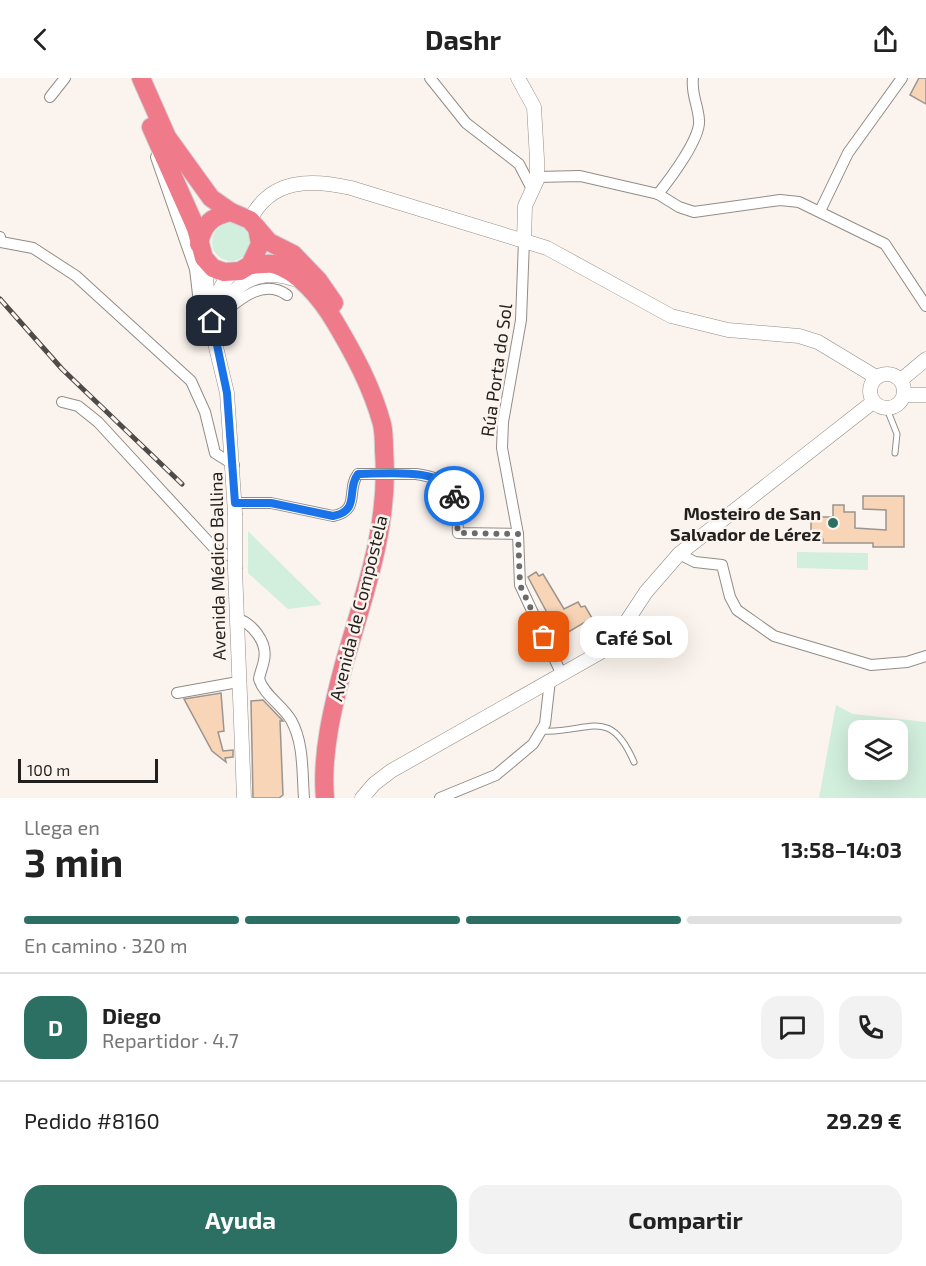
<!DOCTYPE html>
<html lang="es">
<meta charset="utf-8">
<style>
body{margin:0;font-family:"Exo 2",sans-serif;background:#f2f2f2;color:#222;height:100vh;display:flex;flex-direction:column;font-size:22px;white-space:nowrap}
*{box-sizing:border-box;margin:0}
p{font-size:20px;color:#767676}
.icon{flex:none;width:33px;height:33px;fill:none;stroke:currentColor;stroke-width:2;stroke-linecap:round;stroke-linejoin:round}
.map{position:relative;height:720px;overflow:hidden}
.panel{display:flex;flex-direction:column;background:#fff;flex:1}
.panel>*{flex:none}
.tools{position:absolute;left:848px;top:642px;display:grid;gap:12px}
.tools a{display:grid;place-items:center;width:60px;height:60px;border-radius:12px;background:#fff;box-shadow:0 6px 24px #0002;font-size:30px}
.scale{position:absolute;left:18px;bottom:15px;width:140px;box-sizing:border-box;padding-left:6px;border:3px solid #221f1d;border-top:0;font-size:16px;line-height:21px;white-space:nowrap;color:#221f1d;-webkit-text-stroke:4px #fbf4ee;paint-order:stroke}
.pin{position:absolute;display:grid;place-items:center;width:51px;height:51px;color:#fff;margin:-26px;border-radius:12px;box-shadow:0 3px 9px #0006}
.courier{position:absolute;display:grid;place-items:center;width:60px;height:60px;margin:-30px;border:4px solid #1a73e8;border-radius:50%;background:#fff;color:#222;box-shadow:0 2px 8px #0007}
.bubble{position:absolute;height:42px;border-radius:18px;background:#fff;box-shadow:0 6px 24px #0002;font-size:20px;font-weight:700;line-height:42px;text-align:center}
.overview em{font-style:normal;font-weight:700}
.overview div{display:flex;flex-direction:column-reverse}
.overview{display:flex;align-items:center;justify-content:space-between;height:102px;padding:0 24px}
h1{font-size:39px;font-weight:700;line-height:45px}
.bar{display:grid;grid-template-columns:repeat(4,1fr);gap:9px 6px;align-content:center;height:72px;padding:0 24px}
.bar i{height:8px;border-radius:4px;background:#e0e0e0}
.bar .on{background:#2c7064}
.bar p{grid-column:span 4}
.line{display:flex;align-items:center;gap:15px;padding:0 24px;border-top:2px solid #e0e0e0}
.line div{flex:1}
.round{display:grid;place-items:center;flex:none;width:63px;height:63px;border-radius:18px;background:#f2f2f2}
.primary-button{display:flex;gap:12px;margin-top:auto;padding:12px 24px}
.primary-button a{flex:1;height:69px;border-radius:18px;background:#2c7064;color:#fff;font-size:24px;font-weight:700;line-height:69px;text-align:center}
.primary-button a+a{background:#f2f2f2;color:#222}
header{display:flex;justify-content:space-between;align-items:center;height:78px;padding:0 24px;background:#fff;font-size:27px;font-weight:700}
.map>svg:first-child{display:block}
</style>
<header><svg class="icon" aria-label="back" viewBox="0 0 24 24"><path d="M15 5l-7 7 7 7"/></svg>Dashr<svg class="icon" aria-label="share" viewBox="0 0 24 24"><path d="M12 15V3M7 8l5-5 5 5M5 13v7h14v-7"/></svg></header>
<div class="map">
<svg width="926" height="720" viewBox="0 0 926 720">
<rect width="100%" height="100%" fill="#fbf4ee"/>
<!-- green -->
<g fill="#d2eedd" fill-rule="evenodd">
<circle cx="231" cy="164" r="19"/>
<path d="M248,453L321,525L320,527L288,531L248,495Z"/>
<path d="M797,474L868,475V492L797,490Z"/>
<path d="M836,627L853,636L926,644V720H819ZM858,652H897V692H858Z"/>
</g>
<!-- building -->
<g fill="#f8d5b7" stroke="#9b948f" stroke-width="1.5">
<path d="M919,0H926V26L910,17Z"/>
<path d="M863,418H904V469H873V465H823V461H811V439H833V427H844V434H855V450L886,452V432L863,431Z"/>
<path d="M536,494L539,498L543,496L564,531L578,524L581,529L585,528L592,540L560,559L528,499Z"/>
<path d="M221,615L224,653L218,654L223,673L233,672V679L225,680L226,684L212,673L184,621Z"/>
<path d="M263,622L283,643H280L283,717L279,720H253L251,623Z"/>
</g>
<g fill="none" stroke-linecap="round" stroke-linejoin="round">
<defs>
<g id="service">
<path d="M887,331L897,356L895,375"/>
<path d="M542,653C588,656 609,626 634,684"/>
</g>
<g id="minor">
<path d="M430,0L466,45L519,86L532,111"/>
<path d="M50,19L65,0"/>
<path d="M156,79L195,191L199,225L208,235"/>
<path d="M537,99L580,98L658,116L679,129L694,134L780,122L799,124L885,166L926,228"/>
<path d="M658,116C670,101 701,60 699,42C698,27 691,16 693,0"/>
<path d="M820,133L848,75L902,0"/>
<path d="M0,159L1,164L33,170L76,198L191,303L205,334L215,375L234,387"/>
<path d="M524,162L521,242L503,344L502,370L518,456L520,507L561,595"/>
<path d="M213,243C234,227 260,198 287,217"/>
<path d="M62,324L78,328L98,344L216,472L235,480"/>
<path d="M416,396C459,403 456,414 458,455L518,456"/>
<path d="M235,425H271L333,438C361,433 346,411 358,396"/>
<path d="M679,476L695,484L722,487L730,519L737,532L774,558L871,587L907,584L926,578"/>
<path d="M236,540C252,545 268,564 264,582C263,589 260,594 259,601C264,617 282,627 291,642C304,665 302,694 304,720"/>
<path d="M177,615L238,604"/>
<path d="M440,720L496,697L533,666L545,646L550,602"/>
</g>
<g id="tertiary">
<path d="M518,0L534,29L537,81V102L525,128L524,162"/>
<path d="M250,142C271,100 311,101 351,110L547,170L671,238L728,252L799,258L818,264L876,299"/>
<path d="M204,180L210,244L227,315L235,435"/>
<path d="M215,230C218,215 221,203 234,194"/>
<path d="M214,237C234,208 256,188 293,201"/>
<circle cx="887" cy="313" r="17"/>
<path d="M901,302L926,281"/>
<path d="M904,317H926"/>
<path d="M235,491L244,720"/>
<path d="M362,720L374,706L391,693L601,574L615,561L646,514L679,476L873,324"/>
</g>
<g id="trunk">
<path d="M141,0L167,59L211,120L231,134L250,142L269,164L293,176L318,202L334,225"/>
<path d="M151,49L196,150L204,180L213,190L224,194L240,193L250,187L260,166L257,150"/>
<path d="M199,166C203,146 212,138 231,134"/>
<path d="M250,187C257,187 266,185 273,186C298,192 322,222 335,244C354,276 372,309 382,346C384,355 384,365 384,373C390,447 364,516 344,586C333,628 321,676 325,720"/>
</g>
</defs>
<!-- service casing -->
<use href="#service" stroke="#928c87" stroke-width="7"/>
<!-- minor casing -->
<use href="#minor" stroke="#928c87" stroke-width="12"/>
<!-- tertiary casing -->
<use href="#tertiary" stroke="#928c87" stroke-width="15"/>
<!-- trunk casing -->
<use href="#trunk" stroke="#d3d2d2" stroke-width="20"/>
<!-- service -->
<use href="#service" stroke="#fff" stroke-width="5"/>
<!-- minor -->
<use href="#minor" stroke="#fff" stroke-width="10"/>
<!-- tertiary -->
<use href="#tertiary" stroke="#fff" stroke-width="14"/>
<!-- trunk -->
<use href="#trunk" stroke="#ee7a8a" stroke-width="18"/>
<defs>
<path id="rail" d="M0,221L62,291L182,406"/>
</defs>
<!-- rail casing -->
<use href="#rail" stroke="#4f4b49" stroke-width="5"/>
<!-- rail -->
<use href="#rail" stroke="#fbf4ee" stroke-width="3" stroke-dasharray="9" stroke-linecap="butt"/>
<defs>
<path id="minor-bridge" d="M358,396H416"/>
<path id="tertiary-bridge" d="M235,491V435"/>
</defs>
<!-- minor-bridge casing -->
<use href="#minor-bridge" stroke="#928c87" stroke-width="12" stroke-linecap="butt"/>
<!-- tertiary-bridge casing -->
<use href="#tertiary-bridge" stroke="#928c87" stroke-width="15" stroke-linecap="butt"/>
<!-- minor-bridge -->
<use href="#minor-bridge" stroke="#fff" stroke-width="10"/>
<!-- tertiary-bridge -->
<use href="#tertiary-bridge" stroke="#fff" stroke-width="14"/>
</g>
<g fill="none" stroke-linecap="round" stroke-linejoin="round">
<!-- done -->
<path stroke="#6e6a66" stroke-width="6" stroke-dasharray="0 10.8" d="M454,418L458,455L518,456L520,507L544,559"/>
<!-- route -->
<path stroke="#1a73e8" stroke-width="8" d="M212,243L227,315L235,425H271L333,438C361,433 346,411 358,396C383,396 447,388 454,418"/>
</g>
<!-- markers -->
<circle fill="#2c7064" stroke="#fbf4ee" stroke-width="2" cx="833" cy="445" r="6"/>
<g text-anchor="middle" dominant-baseline="central" stroke-width="5" stroke-linejoin="round" paint-order="stroke">
<!-- street labels -->
<g font-size="18" fill="#221f1d" stroke="#fbf4ee">
<text transform="translate(496 292) rotate(-82)">Rúa Porta do Sol</text>
<text transform="translate(217 488) rotate(-91)">Avenida Médico Ballina</text>
<text transform="translate(358 530) rotate(-76)">Avenida de Compostela</text>
</g>
<!-- poi labels -->
<g font-size="18" font-weight="bold" fill="#221f1d" stroke="#fbf4ee" text-anchor="end">
<text x="821" y="435">Mosteiro de San<tspan x="821" dy="21">Salvador de Lérez</tspan></text>
</g>
</g>
</svg>
<div class="tools">
<a><svg class="icon" aria-label="layers" viewBox="0 0 24 24"><path d="M12 4l9 5-9 5-9-5zM3 14l9 5 9-5"/></svg></a>
</div>
<div class="scale">100 m</div>
<div class="pin" style="left:544px;top:559px;background:#ea580c"><svg class="icon" aria-label="bag" viewBox="0 0 24 24"><path d="M5 8h14l-1 12H6zM9 8a3 3 0 0 1 6 0"/></svg></div>
<div class="pin" style="left:212px;top:243px;background:#1f2937"><svg class="icon" aria-label="home" viewBox="0 0 24 24"><path d="M3 11l9-7 9 7M6 9v11h12V9"/></svg></div>
<div class="courier" style="left:454px;top:418px"><svg class="icon" aria-label="bike" viewBox="0 0 24 24"><circle cx="6" cy="16" r="4"/><circle cx="18" cy="16" r="4"/><path d="M6 16l4-8h5l3 8M10 8l3 8H6M13 5h3"/></svg></div>
<div class="bubble" style="left:580px;top:538px;width:108px">Café Sol</div>
</div>
<section class="panel">
<div class="overview"><div><h1>3 min</h1><p>Llega en</p></div><em>13:58–14:03</em></div>
<div class="bar"><i class="on"></i><i class="on"></i><i class="on"></i><i></i><p>En camino · 320 m</p></div>
<div class="line" style="height:108px"><b class="round" style="background:#2c7064;color:#fff">D</b><div><b>Diego</b><p>Repartidor · 4.7</p></div><a class="round"><svg class="icon" aria-label="chat" viewBox="0 0 24 24"><path d="M4 5h16v11H9l-5 4z"/></svg></a><a class="round"><svg class="icon" aria-label="phone" viewBox="0 0 24 24"><path d="M5 4h4l2 5-3 2q2 4 5 5l2-3 5 2v4C11 20 4 13 5 4z"/></svg></a></div>
<div class="line" style="height:78px"><div>Pedido #8160</div><b>29.29 €</b></div>
<div class="primary-button"><a>Ayuda</a><a>Compartir</a></div>
</section>
